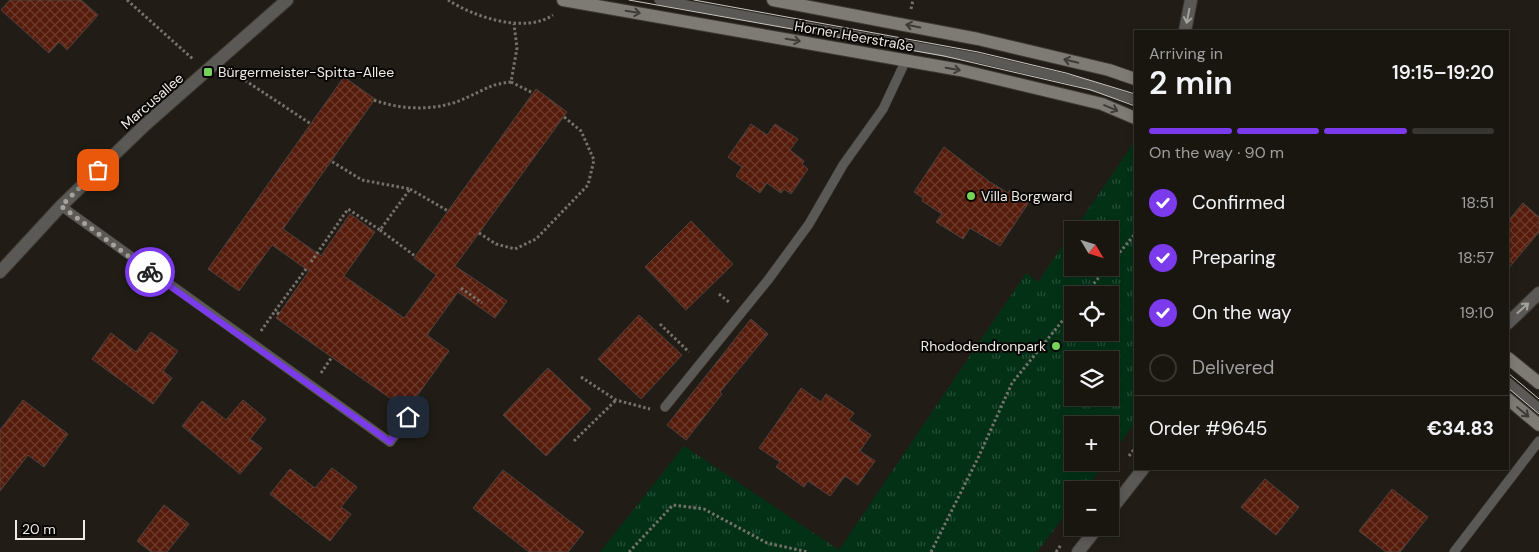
<!DOCTYPE html>
<meta charset="utf-8">
<style>
body{margin:0;font-family:"DM Sans",sans-serif;background:#221f19;color:#f1f3f6;height:100vh;display:flex;flex-direction:column;font-size:19px;white-space:nowrap}
*{box-sizing:border-box;margin:0}
p{font-size:16px;color:#9f9f9f}
.icon{flex:none;width:28px;height:28px;fill:none;stroke:currentColor;stroke-width:2;stroke-linecap:round;stroke-linejoin:round}
.map{position:relative;flex:1;overflow:hidden}
.panel{position:absolute;left:1134px;top:30px;width:375px;height:440px;display:flex;flex-direction:column;background:#191610;border-radius:0px;box-shadow:0 2px 8px #0003,0 0 0 1px #373530}
.panel>*{flex:none}
.needle{width:32px;rotate:128deg}
.controls{position:absolute;left:1064px;top:221px;display:grid;gap:10px}
.controls a{display:grid;place-items:center;width:55px;height:55px;border-radius:0px;background:#191610;box-shadow:0 2px 8px #0003,0 0 0 1px #373530;font-size:25px}
.scale{position:absolute;left:15px;bottom:12px;width:70px;box-sizing:border-box;padding-left:5px;border:2px solid #eeeae5;border-top:0;font-size:14px;line-height:18px;white-space:nowrap;color:#eeeae5;-webkit-text-stroke:4px #090705;paint-order:stroke}
.pin{position:absolute;display:grid;place-items:center;width:42px;height:42px;color:#fff;margin:-21px;border-radius:10px;box-shadow:0 2px 8px #0006}
.courier{position:absolute;display:grid;place-items:center;width:50px;height:50px;margin:-25px;border:4px solid #7c3aed;border-radius:50%;background:#fff;color:#222;box-shadow:0 1px 6px #0007}
.headline em{font-style:normal;font-weight:600}
.headline div{display:flex;flex-direction:column-reverse}
.headline{display:flex;align-items:center;justify-content:space-between;height:85px;padding:0 15px}
h1{font-size:32px;font-weight:600;line-height:38px}
.bar{display:grid;grid-template-columns:repeat(4,1fr);gap:8px 5px;align-content:center;height:60px;padding:0 15px}
.bar i{height:6px;border-radius:4px;background:#373530}
.bar .current{background:#7c3aed}
.bar p{grid-column:span 4}
.line{display:flex;align-items:center;gap:12px;padding:0 15px;border-top:1px solid #373530}
.line div{flex:1}
ol{padding:0 15px;list-style:none}
li{display:flex;align-items:center;gap:15px;height:55px}
li p{margin-inline-start:auto}
li .icon{padding:5px;border-radius:50%;background:#7c3aed;color:#fff;stroke-width:4}
li:last-child{color:#9f9f9f}
li i{width:28px;height:28px;border:2px solid #373530;border-radius:50%}
.map>svg:first-child{display:block}
</style>
<div class="map">
<svg width="1539" height="552" viewBox="0 0 1539 552">
<defs>
<pattern id="grass-tufts" width="24" height="20" patternUnits="userSpaceOnUse" patternTransform="scale(1.25)"><rect width="24" height="20" fill="#023116"/><path d="M3 7l-1-3M5 7V3M7 7l1-3M15 17l-1-3M17 17v-4M19 17l1-3" fill="none" stroke="#274f38"/></pattern>
<pattern id="building-cross-hatch" width="8" height="8" patternUnits="userSpaceOnUse" patternTransform="scale(1.25)"><rect width="8" height="8" fill="#551b0b"/><path d="M0 0l8 8M0 8l8-8" fill="none" stroke="#6e3c2e"/></pattern>
</defs>
<rect width="100%" height="100%" fill="#211d16"/>
<!-- grass -->
<path fill="url(#grass-tufts)" fill-rule="evenodd" d="M1133,144L1135,146V423L1110,456V425H1072V462L1105,463L1085,490H1072V506L1037,552H600L684,446L839,550L1026,273L1038,282L1072,232V268H1110V230H1074ZM1072,295H1110V332H1072ZM1072,360H1110V398H1072Z"/>
<!-- building -->
<g fill="url(#building-cross-hatch)" stroke="#4d4240">
<path d="M10,0H81L98,15L67,50L59,42L49,53L1,10Z"/>
<path d="M344,77L375,99L283,229L321,256L350,214L375,232L344,276L404,318L436,275L414,258L536,89L567,112L455,266L507,301L495,318L458,292L427,335L449,351L407,410L276,318L309,271L272,245L239,291L208,269Z"/>
<path d="M751,124L767,135L775,124L798,139L790,150L804,161L802,164L808,169L791,194L784,189L781,193L767,183L760,193L736,176L742,167L728,157Z"/>
<path d="M944,147L990,182L1008,193L1010,190L1029,202L1000,246L970,228L963,239L936,222L942,214L922,201L923,198L914,192Z"/>
<path d="M1523,203L1539,217V232L1508,269V221Z"/>
<path d="M691,221L733,264L686,310L645,267Z"/>
<path d="M639,315L682,355L641,399L598,359Z"/>
<path d="M751,319L768,334L720,392L722,394L686,440L667,425Z"/>
<path d="M151,332L178,351L163,371L172,378L153,404L92,359L111,333L136,352Z"/>
<path d="M548,368L591,409L546,456L503,415Z"/>
<path d="M801,388L821,402L826,394L854,413L849,420L871,435L860,451L875,461L858,485L845,476L830,496L808,481L804,487L776,467L780,462L759,448Z"/>
<path d="M23,400L68,434L44,467L28,455L0,491V430Z"/>
<path d="M243,400L266,419L250,439L262,448L240,474L182,426L202,401L226,420Z"/>
<path d="M332,468L357,487L341,507L351,514L330,541L270,494L290,469L315,488Z"/>
<path d="M503,470L584,532L568,552H529L473,508Z"/>
<path d="M1265,479L1299,507L1276,535L1241,507Z"/>
<path d="M1392,489L1428,517L1400,552H1386L1359,531Z"/>
<path d="M164,505L189,524L167,552H151L137,541Z"/>
</g>
<g fill="none" stroke-linecap="round" stroke-linejoin="round">
<defs>
<g id="service">
<path d="M659,0L978,58L1080,82L1135,100"/>
<path d="M61,206L390,442L408,417"/>
<path d="M1508,382L1539,408"/>
<path d="M665,407L768,280L809,224L843,165L883,109L906,60"/>
<path d="M1454,552L1539,441"/>
</g>
<g id="minor">
<path d="M1185,31L1191,0"/>
<path d="M1508,323L1539,293"/>
<path d="M1110,511L1143,469"/>
<path d="M1078,552L1097,528"/>
</g>
<path id="tertiary" d="M0,272L61,206L145,125L287,0"/>
<g id="secondary">
<path d="M563,0L960,70L1102,104L1135,118"/>
<path d="M773,0L978,39L1109,70L1135,79"/>
<path d="M1508,358L1539,383"/>
<path d="M1508,399L1539,425"/>
</g>
</defs>
<!-- service casing -->
<use href="#service" stroke="#3e3a33" stroke-width="10"/>
<!-- minor casing -->
<use href="#minor" stroke="#3e3a33" stroke-width="14"/>
<!-- tertiary casing -->
<use href="#tertiary" stroke="#3e3a33" stroke-width="14"/>
<!-- secondary casing -->
<use href="#secondary" stroke="#3e3a33" stroke-width="14"/>
<!-- path -->
<g stroke="#75716b" stroke-width="3" stroke-dasharray="2.5 2.5" stroke-linecap="butt">
<path d="M127,0L194,60"/>
<path d="M448,0C474,17 525,34 553,15"/>
<path d="M911,9L913,0"/>
<path d="M235,69L246,81L311,124"/>
<path d="M511,82L533,93"/>
<path d="M374,100C404,111 440,111 468,97C486,89 491,84 511,82L517,48L514,24"/>
<path d="M410,189L448,211"/>
<path d="M380,230L415,256"/>
<path d="M479,233L496,244L515,249L536,239L588,185L594,160L581,131L563,116"/>
<path d="M311,262L348,209L380,230L410,189L362,180L331,161"/>
<path d="M1110,264L1135,234"/>
<path d="M461,288L482,303"/>
<path d="M719,294L729,302"/>
<path d="M1084,295L1107,268"/>
<path d="M279,314L275,311L306,269"/>
<path d="M660,324L689,352"/>
<path d="M261,331L275,311"/>
<path d="M321,373L332,357"/>
<path d="M581,377L616,400L650,409"/>
<path d="M574,441L616,400"/>
<path d="M1129,456L1135,448"/>
<path d="M629,552L673,505L704,509L767,543L808,552"/>
<path d="M931,552L978,458L1012,383L1072,309"/>
<path d="M1056,552L1061,545"/>
</g>
<!-- service -->
<use href="#service" stroke="#5b5955" stroke-width="9"/>
<!-- minor -->
<use href="#minor" stroke="#5b5955" stroke-width="12"/>
<!-- tertiary -->
<use href="#tertiary" stroke="#5b5955" stroke-width="12"/>
<!-- secondary -->
<use href="#secondary" stroke="#7e7b75" stroke-width="12"/>
<!-- tram -->
<g stroke="#ccc8c3" stroke-width="1">
<path d="M629,0L944,56L1091,90L1135,106"/>
<path d="M694,0L978,52L1066,73L1135,94"/>
<path d="M1508,373L1539,399"/>
<path d="M1508,388L1539,414"/>
</g>
</g>
<!-- one-way arrows -->
<defs><path id="oneway-shaft" d="M-6 0H5M1.5-3L5.5 0L1.5 3" fill="none" stroke-width="1.6" stroke-linecap="round" stroke-linejoin="round" transform="scale(1.25)"/></defs>
<g stroke="#3e3b37">
<use href="#oneway-shaft" transform="translate(633 12) rotate(10)"/>
<use href="#oneway-shaft" transform="translate(913 26) rotate(-168)"/>
<use href="#oneway-shaft" transform="translate(793 40) rotate(10)"/>
<use href="#oneway-shaft" transform="translate(1071 61) rotate(-167)"/>
<use href="#oneway-shaft" transform="translate(953 69) rotate(10)"/>
<use href="#oneway-shaft" transform="translate(1111 108) rotate(23)"/>
<use href="#oneway-shaft" transform="translate(1523 412) rotate(40)"/>
</g>
<g stroke="#a4a29d">
<use href="#oneway-shaft" transform="translate(1188 16) rotate(101)"/>
<use href="#oneway-shaft" transform="translate(1523 308) rotate(-42)"/>
</g>
<g fill="none" stroke-linecap="round" stroke-linejoin="round">
<!-- done -->
<path stroke="#a6a29d" stroke-width="5" stroke-dasharray="0 9" d="M98,170L61,206L150,272"/>
<!-- route -->
<path stroke="#7c3aed" stroke-width="6" d="M150,272L390,442L408,417"/>
</g>
<!-- markers -->
<g fill="#77d259" stroke="#090705" stroke-width="2">
<rect x="203" y="67" width="10" height="10" rx="2.5"/>
<circle cx="971" cy="196" r="5"/>
<circle cx="1056" cy="346" r="5"/>
</g>
<g text-anchor="middle" dominant-baseline="central" stroke-width="4" stroke-linejoin="round" paint-order="stroke">
<!-- street labels -->
<g font-size="14" fill="#eeeae5" stroke="#090705">
<text transform="translate(854 36) rotate(10)">Horner Heerstraße</text>
<text transform="translate(152 101) rotate(-41)">Marcusallee</text>
</g>
<!-- poi labels -->
<g font-size="14" fill="#eeeae5" stroke="#090705" text-anchor="start">
<text x="218" y="72">Bürgermeister-Spitta-Allee</text>
<text x="981" y="196">Villa Borgward</text>
<text x="1046" y="346" text-anchor="end">Rhododendronpark</text>
</g>
</g>
</svg>
<div class="controls">
<a><svg class="needle" viewBox="-14 -14 28 28"><path d="M0-13l5 13h-10z" fill="#e53935"/><path d="M0 13l5-13h-10z" fill="#9f9f9f"/></svg></a>
<a><svg class="icon" aria-label="locate" viewBox="0 0 24 24"><circle cx="12" cy="12" r="6"/><path d="M12 2v4M12 18v4M2 12h4M18 12h4"/></svg></a>
<a><svg class="icon" aria-label="layers" viewBox="0 0 24 24"><path d="M12 4l9 5-9 5-9-5zM3 14l9 5 9-5"/></svg></a>
<a>+</a>
<a>−</a>
</div>
<div class="scale">20 m</div>
<div class="pin" style="left:98px;top:170px;background:#ea580c"><svg class="icon" aria-label="bag" viewBox="0 0 24 24"><path d="M5 8h14l-1 12H6zM9 8a3 3 0 0 1 6 0"/></svg></div>
<div class="pin" style="left:408px;top:417px;background:#1f2937"><svg class="icon" aria-label="home" viewBox="0 0 24 24"><path d="M3 11l9-7 9 7M6 9v11h12V9"/></svg></div>
<div class="courier" style="left:150px;top:272px"><svg class="icon" aria-label="bike" viewBox="0 0 24 24"><circle cx="6" cy="16" r="4"/><circle cx="18" cy="16" r="4"/><path d="M6 16l4-8h5l3 8M10 8l3 8H6M13 5h3"/></svg></div>
<section class="panel">
<div class="headline"><div><h1>2 min</h1><p>Arriving in</p></div><em>19:15–19:20</em></div>
<div class="bar"><i class="current"></i><i class="current"></i><i class="current"></i><i></i><p>On the way · 90 m</p></div>
<ol>
<li><svg class="icon" aria-label="check" viewBox="0 0 24 24"><path d="M5 12l5 5 9-10"/></svg>Confirmed<p>18:51</p></li>
<li><svg class="icon" aria-label="check" viewBox="0 0 24 24"><path d="M5 12l5 5 9-10"/></svg>Preparing<p>18:57</p></li>
<li><svg class="icon" aria-label="check" viewBox="0 0 24 24"><path d="M5 12l5 5 9-10"/></svg>On the way<p>19:10</p></li>
<li><i></i>Delivered</li>
</ol>
<div class="line" style="height:65px"><div>Order #9645</div><b>€34.83</b></div>
</section>
</div>
